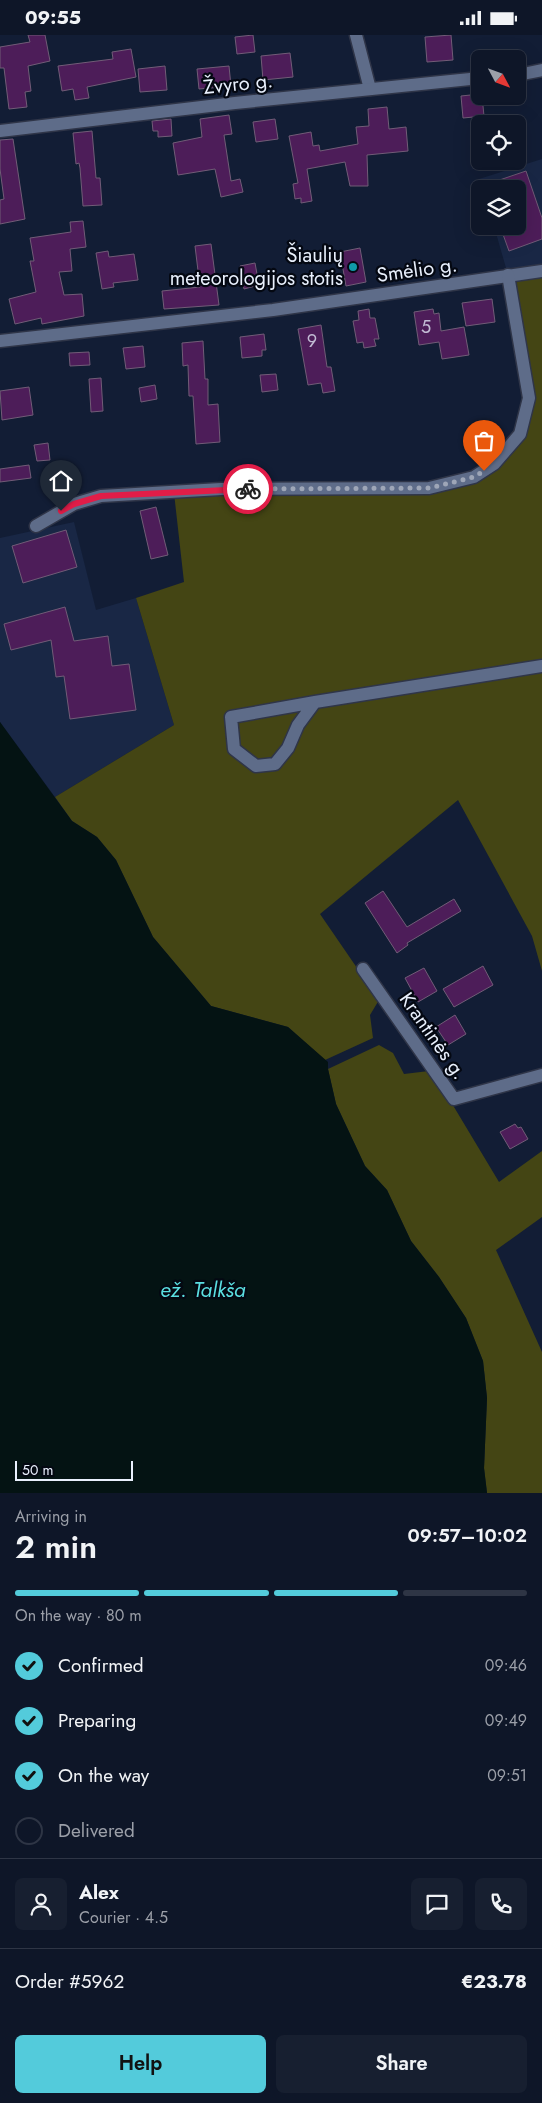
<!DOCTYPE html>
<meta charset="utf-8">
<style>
body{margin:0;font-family:Jost,sans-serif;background:#171f30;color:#f1f3f6;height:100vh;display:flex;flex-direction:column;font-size:19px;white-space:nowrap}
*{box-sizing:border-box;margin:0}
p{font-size:16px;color:#9b9fa8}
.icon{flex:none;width:28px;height:28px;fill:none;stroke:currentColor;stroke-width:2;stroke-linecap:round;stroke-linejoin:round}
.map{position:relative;height:1458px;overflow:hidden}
.panel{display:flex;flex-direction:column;background:#0e1628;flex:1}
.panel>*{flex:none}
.needle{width:32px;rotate:131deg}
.buttons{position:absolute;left:471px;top:15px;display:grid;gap:10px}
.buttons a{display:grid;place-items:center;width:55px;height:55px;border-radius:8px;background:#0e1628;box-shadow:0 5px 20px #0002,0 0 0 1px #2e3545;font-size:25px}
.scale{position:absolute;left:15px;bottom:12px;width:118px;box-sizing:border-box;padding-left:5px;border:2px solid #e9f0fd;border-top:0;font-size:14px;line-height:18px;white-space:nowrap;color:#e9f0fd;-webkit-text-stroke:4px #040812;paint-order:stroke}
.pin{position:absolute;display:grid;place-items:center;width:42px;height:42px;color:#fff;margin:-51px -21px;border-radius:50% 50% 50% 0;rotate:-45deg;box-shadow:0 0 5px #0007}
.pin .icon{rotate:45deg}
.courier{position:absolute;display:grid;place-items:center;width:50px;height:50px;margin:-25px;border:4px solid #e11d48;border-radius:50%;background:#fff;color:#222;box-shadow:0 1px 6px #0007}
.summary em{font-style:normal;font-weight:600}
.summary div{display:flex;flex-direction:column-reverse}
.summary{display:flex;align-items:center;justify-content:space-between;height:85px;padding:0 15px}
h1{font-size:32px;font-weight:600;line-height:38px}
.bar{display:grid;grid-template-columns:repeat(4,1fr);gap:8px 5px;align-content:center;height:60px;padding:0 15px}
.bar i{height:6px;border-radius:4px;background:#2e3545}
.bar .on{background:#53cbdb}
.bar p{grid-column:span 4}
.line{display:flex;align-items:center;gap:12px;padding:0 15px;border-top:1px solid #2e3545}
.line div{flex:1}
.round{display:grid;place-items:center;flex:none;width:52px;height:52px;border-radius:8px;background:#171f30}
ol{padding:0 15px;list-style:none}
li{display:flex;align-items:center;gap:15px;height:55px}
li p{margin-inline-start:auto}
li .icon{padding:5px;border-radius:50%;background:#53cbdb;color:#111;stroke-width:4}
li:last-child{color:#9b9fa8}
li i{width:28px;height:28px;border:2px solid #2e3545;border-radius:50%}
.action{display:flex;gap:10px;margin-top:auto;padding:10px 15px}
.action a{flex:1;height:58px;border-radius:8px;background:#53cbdb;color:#111;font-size:20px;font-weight:600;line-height:58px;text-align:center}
.action a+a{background:#171f30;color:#f1f3f6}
.status{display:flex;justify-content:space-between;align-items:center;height:35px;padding:0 25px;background:#0e1628;direction:ltr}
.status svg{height:14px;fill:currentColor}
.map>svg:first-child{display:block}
</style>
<div class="status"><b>09:55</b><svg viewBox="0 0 49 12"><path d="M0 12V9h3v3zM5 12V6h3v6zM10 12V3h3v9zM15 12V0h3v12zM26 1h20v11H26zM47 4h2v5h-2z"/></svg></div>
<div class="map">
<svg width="542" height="1458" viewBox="0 0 542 1458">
<rect width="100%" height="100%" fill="#121d35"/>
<!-- built -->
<g fill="#192745">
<path d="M542,124V236L508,240L494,191H518V154H482L479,144Z"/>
<path d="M74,487L96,575L136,563L174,690L55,762L0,687V503Z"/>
</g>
<!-- green -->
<g fill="#444514">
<path d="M542,236V936L532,901L458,765L320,879L379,965L370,980L373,1003L325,1025L288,992L211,971L153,902L116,825L97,802L72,786L55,762L174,690L136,563L184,547L174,458L429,453L474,442L520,399L529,363L508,240Z"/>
<path d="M379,1010L393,1018L404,1039L429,1036L448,1062L499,1147L542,1116V1182L496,1215L542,1317V1458H487L484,1433L487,1363L483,1326L466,1283L439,1242L411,1206L387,1155L365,1131L336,1069L328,1034Z"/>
</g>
<!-- water -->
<path fill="#041313" d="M0,687L72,786L97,802L116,825L153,902L211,971L288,992L328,1027V1034L336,1069L365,1131L387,1155L411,1206L439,1242L466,1283L483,1326L487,1363L484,1433L487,1458H0Z"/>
<!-- building -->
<g fill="#4d1d59" stroke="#715c77">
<path d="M28,0H45L50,26L28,31L31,56L25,57L27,72L9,74L4,33H0V12L30,7Z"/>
<path d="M253,0L255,17L237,19L235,2Z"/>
<path d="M451,0L453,25L427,27L425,2Z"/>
<path d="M131,14L136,42L87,52L89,63L75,65L73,54L62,56L58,31L113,24L112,17Z"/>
<path d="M290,18L293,42L263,45L261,21Z"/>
<path d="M165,31L167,55L140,57L138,34Z"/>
<path d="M229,31L231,51L199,54L197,34Z"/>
<path d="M480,59V61H482L484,81L463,83L461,61Z"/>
<path d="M387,72L389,94L406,92L408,116L367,120L368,151H350L345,127L307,134L312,166L301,168V163L295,164L293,149L298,148L289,101L311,97L313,111L319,110L320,116L358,109L356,92L369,91L368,74Z"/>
<path d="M229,80L232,99L224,100L231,146L240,144L243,157L221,162L215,134L178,140L173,108L202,102L200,84Z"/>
<path d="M171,84L172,101L158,102V96H153L152,86Z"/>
<path d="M275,84L278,104L256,107L253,87Z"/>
<path d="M92,96L96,143H100L102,170L83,171L80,133L79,128L76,129L73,98Z"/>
<path d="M13,104L25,184L0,189V165L4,164L0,134V105Z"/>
<path d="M526,136L542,183V204L509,216L500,191H518V154H480L479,152Z"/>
<path d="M83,186L86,212L70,214L72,236L59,237L64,260L82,259L84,281L42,289L41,283L15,289L9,264L36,257L30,226H34L30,203L71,197L70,187Z"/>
<path d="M211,209L219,270L164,274L162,256L200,252L195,211Z"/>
<path d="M360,213L366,247L346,251L340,217Z"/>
<path d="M108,216L109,222L134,219L138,245L113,248L114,252L102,254L96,218Z"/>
<path d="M255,228L259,250L244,254L240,231Z"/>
<path d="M492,264L495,287L466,291L462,268Z"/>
<path d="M369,274L370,283H375L379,304H374L376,311L364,313L363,307L357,308L353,286L359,285L358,276Z"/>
<path d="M433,274L434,279L439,278L441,296L464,292L469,320L442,324L439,307L419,310L414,277Z"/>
<path d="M321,290L327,332H331L335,356L323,358L321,348L308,350L298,294Z"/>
<path d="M264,299L266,315H262V321L242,323L240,302Z"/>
<path d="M203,306L205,344H208V370L218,369L220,407L196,409L193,361H189L188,330L183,331L182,308Z"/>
<path d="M143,311L145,332L126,334L123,313Z"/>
<path d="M89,317L90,330L70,331L69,318Z"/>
<path d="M276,339L278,355L262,357L260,340Z"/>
<path d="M101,343L103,376L91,377L89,344Z"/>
<path d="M155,350L157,364L141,367L139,353Z"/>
<path d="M29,352L33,380L2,385L0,356Z"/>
<path d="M48,408L50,425L37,426L34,410Z"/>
<path d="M29,430L31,443L0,447V434Z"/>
<path d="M156,472L168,520L151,524L140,476Z"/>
<path d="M66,495L77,532L23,548L12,511Z"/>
<path d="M65,572L74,606L108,601L112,631L129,629L136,675L70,684L64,641L56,642L51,605L11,615L4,589Z"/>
<path d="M383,856L407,892L454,864L461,876L407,908L408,910L397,918L365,868Z"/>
<path d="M483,931L493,950L454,972L443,954Z"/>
<path d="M424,933L437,956L418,967L405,943Z"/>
<path d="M455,980L466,999L448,1010L436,992Z"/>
<path d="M515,1089L518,1093L521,1092L528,1104L510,1114L500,1097Z"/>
</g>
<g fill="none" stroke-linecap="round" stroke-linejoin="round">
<defs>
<g id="minor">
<path d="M356,0L370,54"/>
<path d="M518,40L542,35"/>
<path d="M0,96L235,68L480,43"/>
<path d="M0,306L273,275L542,236"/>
<path d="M36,491L74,469L101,461L221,454L429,453L474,442L494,429L520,399L529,363L508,240"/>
<path d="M315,667L298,690L288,713L275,729L256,731L234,714L231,682L315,667L542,631"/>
<path d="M363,934L454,1064L542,1040"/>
</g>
</defs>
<!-- minor casing -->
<use href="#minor" stroke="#2f3548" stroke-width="15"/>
<!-- minor -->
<use href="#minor" stroke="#5e6c89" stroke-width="12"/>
</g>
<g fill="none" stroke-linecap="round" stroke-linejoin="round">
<!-- done -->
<path stroke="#9ea6b7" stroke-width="5" stroke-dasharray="0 9" d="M248,454L430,453L474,442L484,436"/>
<!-- route -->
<path stroke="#e11d48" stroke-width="6" d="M61,476L74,469L101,461L248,454"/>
</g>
<!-- markers -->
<circle fill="#0f9aa8" stroke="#040812" stroke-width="2" cx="353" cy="232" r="5"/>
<g text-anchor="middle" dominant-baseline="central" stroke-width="4.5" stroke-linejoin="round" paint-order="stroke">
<!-- number labels -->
<g font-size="18" fill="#c2bbd4">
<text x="426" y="292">5</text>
<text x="312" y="306">9</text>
</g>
<!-- street labels -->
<g font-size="20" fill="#e9f0fd" stroke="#040812">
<text transform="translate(238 49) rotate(-6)">Žvyro g.</text>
<text transform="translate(417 235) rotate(-8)">Smėlio g.</text>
<text transform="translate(433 1001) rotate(55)">Krantinės g.</text>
</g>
<!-- poi labels -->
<g font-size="20" fill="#e9f0fd" stroke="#040812" text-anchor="end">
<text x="343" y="220">Šiaulių<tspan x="343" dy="23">meteorologijos stotis</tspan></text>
</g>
<!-- water labels -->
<g font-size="21" font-style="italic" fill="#5bdfe2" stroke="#040812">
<text x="203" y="1255">ež. Talkša</text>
</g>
</g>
</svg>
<div class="buttons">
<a><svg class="needle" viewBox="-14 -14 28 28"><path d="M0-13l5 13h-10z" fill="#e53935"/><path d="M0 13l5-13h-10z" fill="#9b9fa8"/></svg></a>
<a><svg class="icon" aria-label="locate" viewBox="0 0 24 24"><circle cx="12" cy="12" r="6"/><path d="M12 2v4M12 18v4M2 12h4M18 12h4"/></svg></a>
<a><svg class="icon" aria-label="layers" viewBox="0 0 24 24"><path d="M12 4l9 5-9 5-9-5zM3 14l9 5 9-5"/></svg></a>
</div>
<div class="scale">50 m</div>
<div class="pin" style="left:484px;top:436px;background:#ea580c"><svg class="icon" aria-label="bag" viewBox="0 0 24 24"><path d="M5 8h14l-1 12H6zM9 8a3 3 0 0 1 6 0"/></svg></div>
<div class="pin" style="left:61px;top:476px;background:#1f2937"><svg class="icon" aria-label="home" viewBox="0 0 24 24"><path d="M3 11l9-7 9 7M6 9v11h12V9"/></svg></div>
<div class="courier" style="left:248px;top:454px"><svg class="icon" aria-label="bike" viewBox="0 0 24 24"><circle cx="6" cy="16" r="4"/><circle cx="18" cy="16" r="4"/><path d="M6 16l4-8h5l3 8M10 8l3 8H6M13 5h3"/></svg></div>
</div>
<section class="panel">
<div class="summary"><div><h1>2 min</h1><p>Arriving in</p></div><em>09:57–10:02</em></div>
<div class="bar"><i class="on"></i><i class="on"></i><i class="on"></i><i></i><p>On the way · 80 m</p></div>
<ol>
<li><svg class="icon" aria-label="check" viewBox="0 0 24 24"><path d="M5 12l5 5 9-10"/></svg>Confirmed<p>09:46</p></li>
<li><svg class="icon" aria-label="check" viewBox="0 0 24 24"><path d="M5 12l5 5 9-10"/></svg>Preparing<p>09:49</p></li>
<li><svg class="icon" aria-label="check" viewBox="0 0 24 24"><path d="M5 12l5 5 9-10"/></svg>On the way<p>09:51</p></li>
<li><i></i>Delivered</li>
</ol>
<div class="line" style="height:90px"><a class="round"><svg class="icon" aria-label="person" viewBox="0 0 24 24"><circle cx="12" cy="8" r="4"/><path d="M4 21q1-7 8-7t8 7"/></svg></a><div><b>Alex</b><p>Courier · 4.5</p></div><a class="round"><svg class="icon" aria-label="chat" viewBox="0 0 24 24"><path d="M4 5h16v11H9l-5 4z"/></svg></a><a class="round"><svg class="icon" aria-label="phone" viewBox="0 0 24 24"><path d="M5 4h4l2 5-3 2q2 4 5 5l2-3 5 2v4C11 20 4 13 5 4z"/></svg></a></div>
<div class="line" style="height:65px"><div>Order #5962</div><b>€23.78</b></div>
<div class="action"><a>Help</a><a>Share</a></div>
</section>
